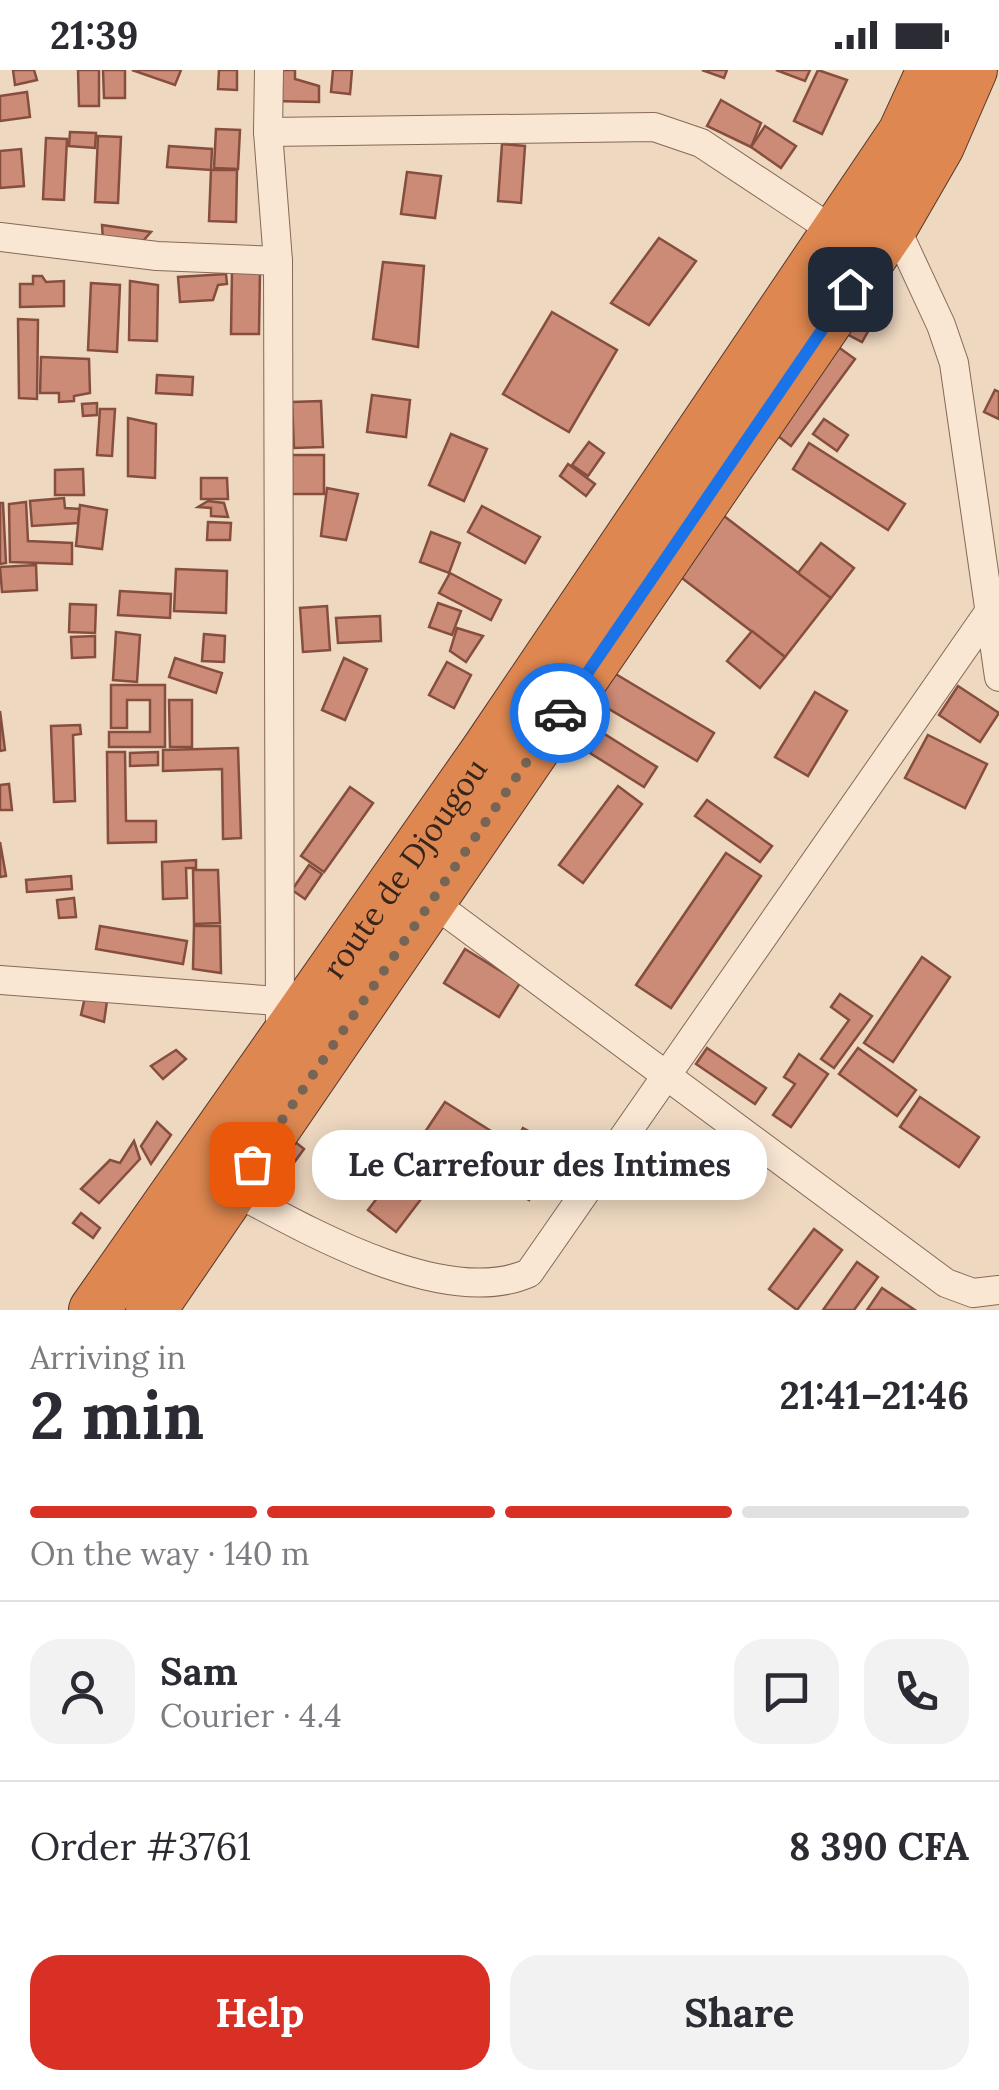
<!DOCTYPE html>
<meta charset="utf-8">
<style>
body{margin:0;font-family:Lora,serif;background:#f2f2f3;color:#2b2b33;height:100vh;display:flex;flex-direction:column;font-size:38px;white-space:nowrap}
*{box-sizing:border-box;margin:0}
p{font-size:32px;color:#7c7c81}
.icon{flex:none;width:55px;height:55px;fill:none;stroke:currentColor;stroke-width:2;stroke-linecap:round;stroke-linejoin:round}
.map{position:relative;height:1240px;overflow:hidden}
.drawer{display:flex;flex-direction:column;background:#fff;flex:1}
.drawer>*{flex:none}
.pin{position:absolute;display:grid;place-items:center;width:85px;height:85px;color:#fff;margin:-42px;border-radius:20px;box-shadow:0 5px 15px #0006}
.courier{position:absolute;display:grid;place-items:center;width:100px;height:100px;margin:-50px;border:8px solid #1a73e8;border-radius:50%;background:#fff;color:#222;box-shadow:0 2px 12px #0007}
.bubble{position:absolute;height:70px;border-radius:30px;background:#fff;box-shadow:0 5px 25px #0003;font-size:32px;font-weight:700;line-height:70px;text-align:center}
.headline em{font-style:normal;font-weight:700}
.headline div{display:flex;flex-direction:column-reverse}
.headline{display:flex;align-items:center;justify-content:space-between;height:170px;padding:0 30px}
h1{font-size:65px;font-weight:700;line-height:75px}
.bar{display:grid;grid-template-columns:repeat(4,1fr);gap:15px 10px;align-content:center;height:120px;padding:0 30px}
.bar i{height:12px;border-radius:8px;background:#e1e1e2}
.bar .active{background:#d93025}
.bar p{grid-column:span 4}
.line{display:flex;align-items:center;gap:25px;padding:0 30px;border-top:2px solid #e1e1e2}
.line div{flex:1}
.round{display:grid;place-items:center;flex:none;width:105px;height:105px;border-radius:30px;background:#f2f2f3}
.cta{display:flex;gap:20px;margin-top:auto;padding:20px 30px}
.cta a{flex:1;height:115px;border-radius:30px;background:#d93025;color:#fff;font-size:40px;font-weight:700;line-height:115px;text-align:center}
.cta a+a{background:#f2f2f3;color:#2b2b33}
.status{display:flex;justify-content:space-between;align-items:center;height:70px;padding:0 50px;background:#fff;direction:ltr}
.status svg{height:28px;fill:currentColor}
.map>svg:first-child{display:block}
</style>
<div class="status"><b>21:39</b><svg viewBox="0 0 49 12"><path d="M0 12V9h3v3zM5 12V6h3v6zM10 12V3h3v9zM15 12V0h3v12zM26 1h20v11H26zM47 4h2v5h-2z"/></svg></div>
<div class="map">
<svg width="999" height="1240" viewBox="0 0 999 1240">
<rect width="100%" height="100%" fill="#eed8c0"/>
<!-- building -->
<g fill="#cc8b76" stroke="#864e3e" stroke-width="2.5">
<path d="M13,0H34L37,10L15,15Z"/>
<path d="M78,0H99V36H79Z"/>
<path d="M103,0H125V28H104Z"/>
<path d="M132,0H181L175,15Z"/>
<path d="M219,0H237V20L218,19Z"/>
<path d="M274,0H295V9L319,16V32L273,31Z"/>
<path d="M333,0H352L350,24L331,22Z"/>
<path d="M702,0H727L724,8Z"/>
<path d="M776,0H810L805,11Z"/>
<path d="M818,0L847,10L822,64L794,51Z"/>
<path d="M27,22L30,47L0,51V26Z"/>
<path d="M721,30L761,53L751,77L707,56Z"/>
<path d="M765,56L796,76L781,98L751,77Z"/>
<path d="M216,59L240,60L238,99L214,98Z"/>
<path d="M70,62L96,63L95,78L69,76Z"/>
<path d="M98,66L121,67L118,133L95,132Z"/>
<path d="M46,68L67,69L64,130L43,129Z"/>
<path d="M502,74L525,76L521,133L498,131Z"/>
<path d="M169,76L212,79L211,100L167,97Z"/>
<path d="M21,79L24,116L0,118V81Z"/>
<path d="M211,100H237L236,152L209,151Z"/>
<path d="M407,102L441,106L435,148L401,144Z"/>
<path d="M102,155L151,162L142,172L103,171Z"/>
<path d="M659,168L696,191L649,255L611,233Z"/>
<path d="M383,192L424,196L418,277L373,269Z"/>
<path d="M232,199L260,200L259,264H231Z"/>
<path d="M226,204L227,214L218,215L213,230L180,232L178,207Z"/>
<path d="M33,206H42L46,212L64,211V236L20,237V214H33Z"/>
<path d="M130,211L158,215L157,271L129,270Z"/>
<path d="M91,213L120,215L117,282L88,280Z"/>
<path d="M852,240L874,251L862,272L841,261Z"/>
<path d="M552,242L617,280L569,362L503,324Z"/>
<path d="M18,249L38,250L37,329L19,328Z"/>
<path d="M834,274L855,289L791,376L770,360Z"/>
<path d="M41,287L89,289L90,323L74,326V331L59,332V323H40Z"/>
<path d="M157,305L193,307L192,325L156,323Z"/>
<path d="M995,320L999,322V349L984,342Z"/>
<path d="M372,325L410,330L406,367L367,362Z"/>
<path d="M321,331L323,377L294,378L292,332Z"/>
<path d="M97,333V345L83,346L82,334Z"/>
<path d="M100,339H115L112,386L97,385Z"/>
<path d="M128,348L156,354L155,408L128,406Z"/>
<path d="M824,349L848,365L837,381L813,364Z"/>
<path d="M451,364L487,379L464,431L429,415Z"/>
<path d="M589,372L604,383L588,406L572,395Z"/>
<path d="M809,373L905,434L888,460L793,399Z"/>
<rect x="292" y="385" width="32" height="39"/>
<path d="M568,394L595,414L586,426L560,406Z"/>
<path d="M83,399L84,425H55V400Z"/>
<path d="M201,408H227L228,429H201Z"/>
<path d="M327,418L358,424L346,470L321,466Z"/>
<path d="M64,428L65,438L80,439L78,453L32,456L30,431Z"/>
<path d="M208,431L224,433L228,447L211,446V438L198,437Z"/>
<path d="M26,432L28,471L72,473V494L10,492L9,434Z"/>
<path d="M0,433H3L6,493L0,494Z"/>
<path d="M80,435L107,440L102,479L76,476Z"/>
<path d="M482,436L540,467L525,493L468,462Z"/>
<path d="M724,446L831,528L785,587L678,505Z"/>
<path d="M208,452L231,453L230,470H207Z"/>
<path d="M431,462L460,473L449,503L420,492Z"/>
<path d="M821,473L854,498L831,528L798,503Z"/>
<path d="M36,495L37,520L2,522L0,497Z"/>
<path d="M176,499L227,501L226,543L174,541Z"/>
<path d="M450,503L501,530L491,550L439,523Z"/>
<path d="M120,521L171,524L170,548L118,545Z"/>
<path d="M438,533L461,541L452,565L429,557Z"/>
<path d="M70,534L96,535L95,563L69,562Z"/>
<path d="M327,536L330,580L303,582L300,538Z"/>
<path d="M380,546L381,571L338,573L336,548Z"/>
<path d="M457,558L483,566L466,592L450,581Z"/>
<path d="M752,561L785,587L760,618L727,591Z"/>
<path d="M116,562L140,565L137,612L113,610Z"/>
<path d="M204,564L225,566L224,592L202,591Z"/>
<path d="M95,566V587L72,588L71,567Z"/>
<path d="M175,588L222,603L216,623L169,607Z"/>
<path d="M344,588L367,599L345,650L322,640Z"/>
<path d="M447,592L471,605L454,638L429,625Z"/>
<path d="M604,597L714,663L697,691L587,626Z"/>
<path d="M111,615H165V677H109V662H150V630H127V658H111Z"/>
<path d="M958,616L999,643L980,672L939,645Z"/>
<path d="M815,622L847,641L808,706L775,687Z"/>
<path d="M169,630H192V677H170Z"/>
<path d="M0,641L5,680L0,681Z"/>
<path d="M80,655L81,664L73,665L75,731L54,732L51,656Z"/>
<path d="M603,663L657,697L644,717L590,683Z"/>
<path d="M928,665L987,694L965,738L905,708Z"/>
<path d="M238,678L241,768L223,769L222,699L163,701V680Z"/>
<path d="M107,682H125L126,751H156V772L108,773Z"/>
<path d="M158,682V695L130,696V683Z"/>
<path d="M9,714L12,740H0V715Z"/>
<path d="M618,716L642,734L583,813L559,795Z"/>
<path d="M350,717L373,733L324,802L301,786Z"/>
<path d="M707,730L772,776L760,792L695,746Z"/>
<path d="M0,772L6,806L0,807Z"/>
<path d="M726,783L761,806L671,938L636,915Z"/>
<path d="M196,790V798H186L187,828L163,829L162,792Z"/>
<path d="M309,795L322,804L305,829L292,820Z"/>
<path d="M193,800H218L220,853L194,854Z"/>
<path d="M71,806L72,819L27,822L26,810Z"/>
<path d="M74,828L76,847L59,848L57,830Z"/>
<path d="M100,856L187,871L183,894L96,879Z"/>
<path d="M194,856H220L221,903L193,899Z"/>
<path d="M465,879L520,913L499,947L444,913Z"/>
<path d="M922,887L950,907L893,992L864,973Z"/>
<path d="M840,924L872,946L834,998L821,989L849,950L831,937Z"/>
<path d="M85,927L107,931L104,952L81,945Z"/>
<path d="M707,978L766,1018L755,1034L696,994Z"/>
<path d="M858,978L916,1020L897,1046L839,1004Z"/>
<path d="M176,980L186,989L163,1009L151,996Z"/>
<path d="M799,984L828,1004L791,1057L773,1045L795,1014L784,1007Z"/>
<path d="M920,1027L979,1067L959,1097L900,1057Z"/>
<path d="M445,1032L494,1063L475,1094L425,1062Z"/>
<path d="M157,1052L171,1065L151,1094L141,1076Z"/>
<path d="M523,1058L562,1079L550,1100L512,1078Z"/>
<path d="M280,1060L304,1079L288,1101L262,1082Z"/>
<path d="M666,1067L703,1093L693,1106L657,1080Z"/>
<path d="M134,1071L140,1089L99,1133L81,1119L110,1090L120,1093Z"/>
<path d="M498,1082L542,1108L529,1130L485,1104Z"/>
<path d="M408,1087L437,1108L396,1162L368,1140Z"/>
<path d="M81,1143L100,1158L93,1168L73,1153Z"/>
<path d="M814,1159L842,1180L797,1240L769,1219Z"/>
<path d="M857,1192L878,1207L854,1240H823Z"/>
<path d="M882,1218L915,1240H867Z"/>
</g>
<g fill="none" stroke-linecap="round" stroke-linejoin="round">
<defs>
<g id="street">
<path d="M269,0L268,62L278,191L280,972"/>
<path d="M268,62L654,57L701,73L834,161"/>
<path d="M894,154L941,255L954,293L999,607"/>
<path d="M0,167L157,186L278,191"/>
<path d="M431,831L946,1213L973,1223L999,1220"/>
<path d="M0,910L278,931"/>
<path d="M234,1121C308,1161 446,1240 529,1203L991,539L999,538"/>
</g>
<g id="highway">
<path id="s1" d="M94,1240L486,681L903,63L932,0"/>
<path d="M151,1240L894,154L939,76L972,0"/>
</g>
</defs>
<!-- street casing -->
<use href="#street" stroke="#876958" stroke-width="30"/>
<!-- highway casing -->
<use href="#highway" stroke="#54382d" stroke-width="52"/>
<!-- street -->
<use href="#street" stroke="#f9e7d3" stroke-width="28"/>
<!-- highway -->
<use href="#highway" stroke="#de8750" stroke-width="50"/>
</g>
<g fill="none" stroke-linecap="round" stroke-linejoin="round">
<!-- done -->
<path stroke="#766455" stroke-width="10" stroke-dasharray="0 18" d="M252,1094L560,643"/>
<!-- route -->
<path stroke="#1a73e8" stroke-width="12" d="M560,643L850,219"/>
</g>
<g text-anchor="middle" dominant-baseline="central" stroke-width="8" stroke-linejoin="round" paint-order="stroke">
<!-- street labels -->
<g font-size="32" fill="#36251c" stroke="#f5e4cf">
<text stroke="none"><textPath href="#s1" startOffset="540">route de Djougou</textPath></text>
</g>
</g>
</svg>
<div class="pin" style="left:252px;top:1094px;background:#ea580c"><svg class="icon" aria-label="bag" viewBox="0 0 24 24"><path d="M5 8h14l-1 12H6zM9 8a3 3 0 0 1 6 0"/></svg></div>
<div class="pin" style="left:850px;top:219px;background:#1f2937"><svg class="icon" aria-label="home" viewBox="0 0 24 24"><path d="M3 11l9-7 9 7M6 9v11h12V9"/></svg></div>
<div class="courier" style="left:560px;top:643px"><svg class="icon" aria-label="car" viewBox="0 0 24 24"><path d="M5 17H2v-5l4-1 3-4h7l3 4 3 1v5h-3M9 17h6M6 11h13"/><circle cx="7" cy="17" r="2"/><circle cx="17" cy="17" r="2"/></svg></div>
<div class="bubble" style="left:312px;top:1060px;width:455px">Le Carrefour des Intimes</div>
</div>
<section class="drawer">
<div class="headline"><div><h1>2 min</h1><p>Arriving in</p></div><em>21:41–21:46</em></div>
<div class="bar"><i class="active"></i><i class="active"></i><i class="active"></i><i></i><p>On the way · 140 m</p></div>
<div class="line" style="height:180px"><a class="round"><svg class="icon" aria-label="person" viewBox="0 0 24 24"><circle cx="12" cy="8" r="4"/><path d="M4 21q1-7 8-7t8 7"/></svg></a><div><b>Sam</b><p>Courier · 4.4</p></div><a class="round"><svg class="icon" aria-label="chat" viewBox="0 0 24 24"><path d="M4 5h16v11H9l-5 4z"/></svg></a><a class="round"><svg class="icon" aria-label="phone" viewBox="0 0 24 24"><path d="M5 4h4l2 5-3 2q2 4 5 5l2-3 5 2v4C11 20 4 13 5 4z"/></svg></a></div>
<div class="line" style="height:130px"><div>Order #3761</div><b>8 390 CFA</b></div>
<div class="cta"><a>Help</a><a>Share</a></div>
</section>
